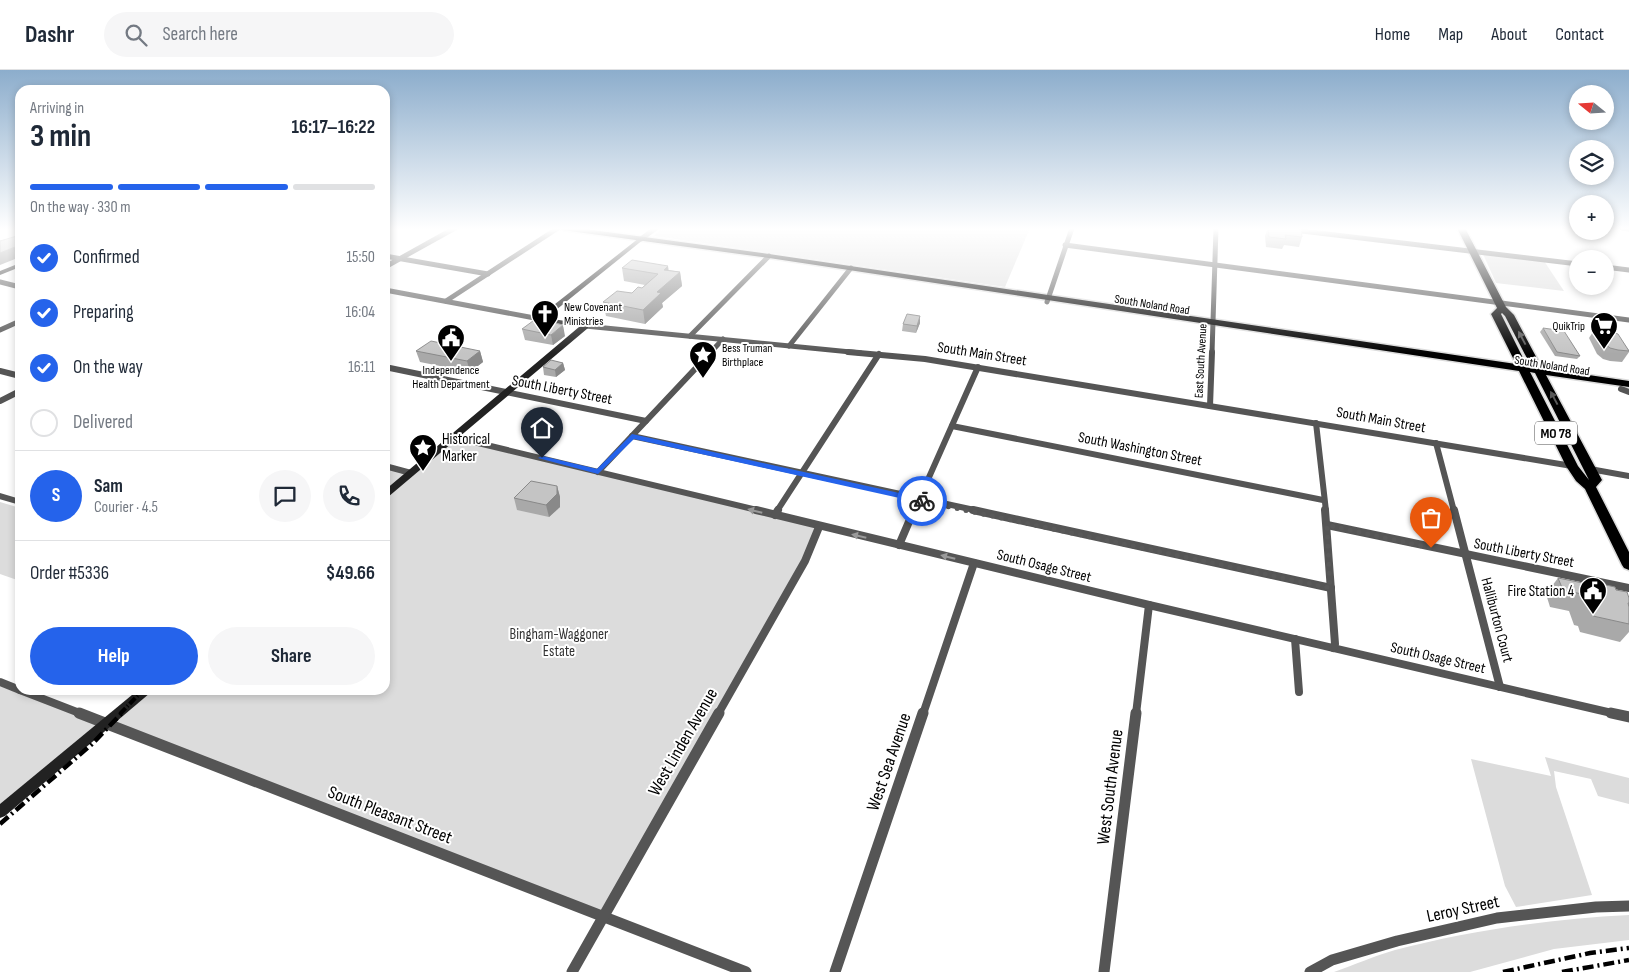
<!DOCTYPE html>
<meta charset="utf-8">
<style>
body{margin:0;font-family:"Sofia Sans Condensed",sans-serif;background:#f6f6f7;color:#1f2937;height:100vh;display:flex;flex-direction:column;font-size:19px;white-space:nowrap}
*{box-sizing:border-box;margin:0}
p{font-size:16px;color:#747a83}
.icon{flex:none;width:28px;height:28px;fill:none;stroke:currentColor;stroke-width:2;stroke-linecap:round;stroke-linejoin:round}
.map{position:relative;flex:1;overflow:hidden}
.drawer{position:absolute;left:15px;top:15px;width:375px;height:610px;display:flex;flex-direction:column;background:#fff;border-radius:15px;box-shadow:0 2px 8px #0003}
.drawer>*{flex:none}
.needle{width:32px;rotate:288deg}
.fabs{position:absolute;left:1569px;top:15px;display:grid;gap:10px}
.fabs a{display:grid;place-items:center;width:45px;height:45px;border-radius:50%;background:#fff;box-shadow:0 2px 8px #0003;font-size:25px}
.pin{position:absolute;display:grid;place-items:center;width:42px;height:42px;color:#fff;margin:-51px -21px;border-radius:50% 50% 50% 0;rotate:-45deg;box-shadow:0 0 5px #0007}
.pin .icon{rotate:45deg}
.courier{position:absolute;display:grid;place-items:center;width:50px;height:50px;margin:-25px;border:4px solid #2563eb;border-radius:50%;background:#fff;color:#222;box-shadow:0 1px 6px #0007}
.headline em{font-style:normal;font-weight:700}
.headline div{display:flex;flex-direction:column-reverse}
.headline{display:flex;align-items:center;justify-content:space-between;height:85px;padding:0 15px}
h1{font-size:32px;font-weight:700;line-height:38px}
.bar{display:grid;grid-template-columns:repeat(4,1fr);gap:8px 5px;align-content:center;height:60px;padding:0 15px}
.bar i{height:6px;border-radius:4px;background:#e0e1e3}
.bar .current{background:#2563eb}
.bar p{grid-column:span 4}
.line{display:flex;align-items:center;gap:12px;padding:0 15px;border-top:1px solid #e0e1e3}
.line div{flex:1}
.round{display:grid;place-items:center;flex:none;width:52px;height:52px;border-radius:26px;background:#f6f6f7}
ol{padding:0 15px;list-style:none}
li{display:flex;align-items:center;gap:15px;height:55px}
li p{margin-inline-start:auto}
li .icon{padding:5px;border-radius:50%;background:#2563eb;color:#fff;stroke-width:4}
li:last-child{color:#747a83}
li i{width:28px;height:28px;border:2px solid #e0e1e3;border-radius:50%}
.button{display:flex;gap:10px;margin-top:auto;padding:10px 15px}
.button a{flex:1;height:58px;border-radius:30px;background:#2563eb;color:#fff;font-size:20px;font-weight:700;line-height:58px;text-align:center}
.button a+a{background:#f6f6f7;color:#1f2937}
header{display:flex;align-items:center;gap:30px;box-sizing:border-box;height:70px;padding:0 25px;background:#fff;border-bottom:1px solid #e0e1e3}
header strong{font-size:24px}
nav{display:flex;gap:28px;margin-inline-start:auto;font-size:18px}
.search{width:350px;height:45px;background:#f6f6f7;display:flex;align-items:center;gap:12px;box-sizing:border-box;padding:0 18px;border-radius:28px;color:#747a83;font-size:19px}
.map>svg:first-child{display:block}
</style>
<header>
<strong>Dashr</strong>
<div class="search"><svg class="icon" aria-label="search" viewBox="0 0 24 24"><circle cx="10" cy="10" r="6"/><path d="M15 15l6 6"/></svg>Search here</div>
<nav><a>Home</a><a>Map</a><a>About</a><a>Contact</a></nav>
</header>
<div class="map">
<svg width="1629" height="902" viewBox="0 0 1629 902">
<rect width="100%" height="100%" fill="#fff"/>
<!-- green -->
<g fill="#dcdcdc">
<path d="M662,158H1030L1005,217L654,166Z"/>
<path d="M1483,184L1544,191L1564,221L1496,213Z"/>
<path d="M453,367L819,457L805,491L603,847L107,652L0,741V612L106,652L146,620H385V396L410,403Z"/>
<path d="M0,432L20,438V511L0,504Z"/>
<path d="M1545,687L1629,708V734L1598,726L1591,709L1554,701L1556,717L1592,825L1516,837L1505,816L1471,689L1551,706Z"/>
<path d="M1629,845V870L1554,879L1470,902H1334C1354,895 1374,886 1395,880C1471,860 1550,849 1629,845Z"/>
</g>
<g fill="none" stroke-linecap="round" stroke-linejoin="round">
<defs>
<path id="primary" d="M558,158H578L769,184L1516,294L1491,244L1497,238L1457,158H1465L1506,237L1514,245L1542,298L1629,311V317L1546,305L1602,410L1596,417L1629,482V500L1624,498L1622,495L1585,419L1576,411L1566,396L1519,301L769,188L562,160ZM1502,243L1505,246L1531,296H1527L1501,244ZM1530,302L1535,303L1589,410L1578,396Z"/>
</defs>
<!-- primary casing -->
<use href="#primary" stroke="#dbdbdb" stroke-width="3"/>
<!-- street-far3 -->
<g stroke="#555" stroke-width="5">
<path d="M1277,158L1578,194"/>
<path d="M1622,158L1629,159"/>
<path d="M641,169L656,158"/>
<path d="M1065,175L1629,250"/>
<path d="M385,186L488,204"/>
<path d="M385,197L455,158"/>
<path d="M1605,197L1629,200"/>
<path d="M0,212L20,217"/>
<path d="M385,220L540,249"/>
<path d="M446,231L558,158"/>
<path d="M1047,232L1072,158"/>
<path d="M585,256L861,283"/>
<path d="M0,260L20,251"/>
<path d="M690,266L769,186"/>
<path d="M789,276L851,198"/>
<path d="M710,283L723,269"/>
<path d="M1212,283L1216,158"/>
</g>
<!-- street-far2 -->
<g stroke="#555" stroke-width="6">
<path d="M848,282L925,289L1572,396"/>
<path d="M385,297L646,351"/>
<path d="M0,301L20,306"/>
<path d="M1621,319L1629,322"/>
<path d="M0,331L20,321"/>
<path d="M1210,336L1212,282"/>
<path d="M1316,353L1326,441"/>
<path d="M952,356L1323,430"/>
<path d="M632,366L979,441"/>
<path d="M453,367L761,441"/>
<path d="M1436,373L1454,441"/>
<path d="M385,396L411,403"/>
<path d="M1590,399L1629,406"/>
<path d="M598,402L711,282"/>
<path d="M0,426L20,432"/>
<path d="M777,441L879,284"/>
<path d="M914,441L978,297"/>
</g>
<!-- street-far1 -->
<g stroke="#555" stroke-width="8">
<path d="M756,440L1149,535L1616,644"/>
<path d="M973,440L1331,518"/>
<path d="M1325,440L1335,574L1333,578"/>
<path d="M1454,440L1500,617"/>
<path d="M775,445L778,440"/>
<path d="M1327,455L1629,518"/>
<path d="M899,475L914,440"/>
<path d="M1295,569L1299,622"/>
<path d="M0,612L20,620"/>
<path d="M20,620L82,644"/>
<path d="M718,644L805,491L819,457"/>
<path d="M923,644L974,493"/>
<path d="M1136,644L1149,535"/>
</g>
<!-- street -->
<g stroke="#555" stroke-width="11">
<path d="M79,643L746,902"/>
<path d="M1611,643L1629,647"/>
<path d="M572,902L719,643"/>
<path d="M835,902L923,643"/>
<path d="M1104,902L1136,643"/>
<path d="M1310,902L1332,890L1397,871L1497,848L1596,837L1629,836"/>
</g>
<!-- secondary -->
<g fill="#222" fill-rule="evenodd">
<path d="M639,168L644,169L546,248L585,254H588V258L388,427L385,428V420L579,257L540,251L536,249Z"/>
<path d="M20,193V197L0,205V201Z"/>
<path d="M138,620H152L150,623L5,746L0,748V734Z"/>
</g>
<!-- primary -->
<use href="#primary" fill="#000" fill-rule="evenodd"/>
<!-- rail-far1 -->
<path stroke="#000" stroke-width="4" stroke-dasharray="8 2.5 1 2.5" stroke-linecap="butt" d="M120,644L143,620"/>
<!-- rail -->
<g stroke="#000" stroke-width="4.5" stroke-dasharray="11 4 2 4" stroke-linecap="butt">
<path d="M0,754L92,674L122,643"/>
<path d="M1503,902L1590,883L1629,878"/>
<path d="M1562,902L1629,890"/>
</g>
</g>
<!-- wall -->
<g fill="#a9a9a9">
<path d="M1268,158H1278L1302,167L1299,177L1284,175L1282,179L1266,177L1265,166Z"/>
<path d="M622,198L669,200L680,202L682,216L662,233L663,237L645,254L606,246L603,232L632,223L642,218L645,215L624,211Z"/>
<path d="M920,253L916,263L902,261L903,254Z"/>
<path d="M1596,257L1629,280V282L1622,292L1610,291L1603,289L1597,284L1589,268Z"/>
<path d="M1543,258L1580,286L1577,289L1555,286L1540,262Z"/>
<path d="M522,259L565,266L553,275L525,270Z"/>
<path d="M416,281H480L483,292L470,302L420,292Z"/>
<path d="M563,293L565,300L556,307L544,305L543,297Z"/>
<path d="M557,416L560,427V437L549,447L517,440L514,428Z"/>
<path d="M1558,508L1590,515L1592,512L1616,520L1629,528V562L1620,572L1580,562L1578,556L1574,555L1569,541L1550,537L1546,524Z"/>
</g>
<!-- shaded-wall -->
<g fill="#898989">
<path d="M20,175V187L0,195V183Z"/>
<path d="M668,196L670,209L664,200Z"/>
<path d="M680,202L682,216L662,233L663,237L645,254L643,240L657,222Z"/>
<path d="M920,246V253L916,263L917,256Z"/>
<path d="M563,255L565,266L553,275L551,265Z"/>
<path d="M480,281L483,292L470,302L467,291Z"/>
<path d="M563,293L565,300L556,307L555,300Z"/>
<path d="M557,416L560,427V437L549,447L546,435Z"/>
</g>
<!-- building -->
<g fill="#c4c4c4" stroke="#898989">
<path d="M1268,158H1290L1301,159L1302,167L1285,165L1286,169L1269,167Z"/>
<path d="M20,165V175L0,183V171Z"/>
<path d="M632,190L668,196L664,200L680,202L657,222L661,223L643,240L603,232L617,221L632,223L638,217L642,218L658,204L622,198Z"/>
<path d="M907,244L920,246L917,256L903,254Z"/>
<path d="M537,248L563,255L551,265L522,259Z"/>
<path d="M1596,257L1618,264L1629,281L1618,280L1610,278L1604,273Z"/>
<path d="M1543,258L1564,261L1580,286L1557,282Z"/>
<path d="M431,271L480,281L467,291L416,281Z"/>
<path d="M551,290L563,293L555,300L543,297Z"/>
<path d="M531,411L557,416V424L546,435L514,428Z"/>
<path d="M1558,508L1593,515L1592,512L1615,517L1616,520L1627,522L1629,528V533H1628L1629,537V554L1593,546L1591,539L1588,538L1582,524L1563,520Z"/>
</g>
<!-- one-way arrows -->
<defs><path id="oneway-solid" d="M-6-.8H1V-3.2L6.5 0L1 3.2V.8H-6Z" transform="scale(1.25)"/></defs>
<g fill="#595959">
<use href="#oneway-solid" transform="translate(1522 268) rotate(-118)"/>
<use href="#oneway-solid" transform="translate(1554 328) rotate(-118)"/>
</g>
<g fill="#999">
<use href="#oneway-solid" transform="translate(755 441) rotate(-166)"/>
<use href="#oneway-solid" transform="translate(859 466) rotate(-167)"/>
<use href="#oneway-solid" transform="translate(948 487) rotate(-166)"/>
</g>
<!-- sky -->
<linearGradient id="sky" x2="0" y2="1"><stop stop-color="#8cadcc"/><stop offset="0.56" stop-color="#fff"/><stop offset="1" stop-color="#fff" stop-opacity="0"/></linearGradient>
<rect width="1629" height="284" fill="url(#sky)"/>
<!-- route -->
<path fill="#2563eb" d="M632,364L922,428L926,431L922,433L634,369L598,404L538,388L542,386L597,399Z"/>
<g fill="none" stroke-linecap="round" stroke-linejoin="round">
<!-- done -->
<path stroke="#595959" stroke-width="5" stroke-dasharray="0 9" d="M922,431L1330,518L1327,455L1431,478"/>
</g>
<!-- icons -->
<defs>
<symbol id="church-pin" viewBox="-11 -11 22 30"><path d="M0 17L-7.5 6A9.5 9.5 0 1 1 7.5 6Z" fill="#000" stroke="#fff"/><path d="M-1.2-6h2.4v3.5h3.3v2.4h-3.3V6h-2.4V-.1h-3.3v-2.4h3.3Z" fill="#fff"/></symbol>
<symbol id="supermarket-pin" viewBox="-11 -11 22 30"><path d="M0 17L-7.5 6A9.5 9.5 0 1 1 7.5 6Z" fill="#000" stroke="#fff"/><path d="M-6-5.5h2.5l.6 2H6L4.5 2H-2.5L-4.4-4H-6ZM-1.5 3.2a1.3 1.3 0 1 0 .1 0ZM3 3.2a1.3 1.3 0 1 0 .1 0Z" fill="#fff"/></symbol>
<symbol id="civic-pin" viewBox="-11 -11 22 30"><path d="M0 17L-7.5 6A9.5 9.5 0 1 1 7.5 6Z" fill="#000" stroke="#fff"/><path d="M-.6-6.5H3V-4.5H.6V-3L4-1V1h2V6H-6V1h2V-1L-.6-3ZM-1.2 2.5V6h2.4V2.5Z" fill="#fff"/></symbol>
<symbol id="sight-pin" viewBox="-11 -11 22 30"><path d="M0 17L-7.5 6A9.5 9.5 0 1 1 7.5 6Z" fill="#000" stroke="#fff"/><path d="M0-6L1.8-2.2L6-1.7L2.9 1.2L3.7 5.4L0 3.3L-3.7 5.4L-2.9 1.2L-6-1.7L-1.8-2.2Z" fill="#fff"/></symbol>
</defs>
<g fill-rule="evenodd">
<use href="#church-pin" x="529" y="228" width="32" height="43"/>
<use href="#supermarket-pin" x="1588" y="240" width="32" height="43"/>
<use href="#civic-pin" x="435" y="252" width="32" height="43"/>
<use href="#sight-pin" x="687" y="269" width="32" height="43"/>
<use href="#sight-pin" x="407" y="362" width="32" height="43"/>
<use href="#civic-pin" x="1577" y="505" width="32" height="43"/>
</g>
<g text-anchor="middle" dominant-baseline="central" stroke-width="4" stroke-linejoin="round" paint-order="stroke">
<!-- far-street labels -->
<g font-size="12" fill="#000" stroke="#fff">
<text transform="translate(1152 235) rotate(9)">South Noland Road</text>
<text transform="translate(1201 291) rotate(-87)">East South Avenue</text>
<text transform="translate(1552 296) rotate(9)">South Noland Road</text>
</g>
<!-- far-poi labels -->
<g font-size="12" fill="#000" stroke="#fff" text-anchor="start">
<text x="564" y="237">New Covenant<tspan x="564" dy="14">Ministries</tspan></text>
<text x="1585" y="256" text-anchor="end">QuikTrip</text>
<text x="722" y="278">Bess Truman<tspan x="722" dy="14">Birthplace</tspan></text>
<text x="451" y="300" text-anchor="middle">Independence<tspan x="451" dy="14">Health Department</tspan></text>
</g>
<!-- shield labels -->
<rect fill="#fff" stroke="#4c4c4c" stroke-width="1" x="1535" y="351.5" width="42" height="23" rx="4"/>
<g font-size="14" font-weight="bold" fill="#000">
<text x="1556" y="363">MO 78</text>
</g>
<!-- street labels -->
<g font-size="15" fill="#000" stroke="#fff">
<text transform="translate(982 284) rotate(9)">South Main Street</text>
<text transform="translate(562 320) rotate(11)">South Liberty Street</text>
<text transform="translate(1381 350) rotate(10)">South Main Street</text>
<text transform="translate(1140 379) rotate(11)">South Washington Street</text>
<text transform="translate(1524 483) rotate(11)">South Liberty Street</text>
<text transform="translate(1044 496) rotate(14)">South Osage Street</text>
<text transform="translate(1497 550) rotate(75)">Halliburton Court</text>
<text transform="translate(1438 588) rotate(13)">South Osage Street</text>
</g>
<!-- poi labels -->
<g font-size="15" fill="#000" stroke="#fff" text-anchor="start">
<text x="442" y="369">Historical<tspan x="442" dy="17">Marker</tspan></text>
<text x="1574" y="521" text-anchor="end">Fire Station 4</text>
</g>
<!-- park labels -->
<g font-size="15" fill="#333" stroke="#fff">
<text x="559" y="564">Bingham-Waggoner<tspan x="559" dy="17">Estate</tspan></text>
</g>
<!-- near-street labels -->
<g font-size="18" fill="#000" stroke="#fff">
<text transform="translate(683 672) rotate(-60)">West Linden Avenue</text>
<text transform="translate(889 692) rotate(-71)">West Sea Avenue</text>
<text transform="translate(1110 717) rotate(-83)">West South Avenue</text>
<text transform="translate(390 745) rotate(21)">South Pleasant Street</text>
<text transform="translate(1463 839) rotate(-12)">Leroy Street</text>
</g>
</g>
</svg>
<div class="fabs">
<a><svg class="needle" viewBox="-14 -14 28 28"><path d="M0-13l5 13h-10z" fill="#e53935"/><path d="M0 13l5-13h-10z" fill="#747a83"/></svg></a>
<a><svg class="icon" aria-label="layers" viewBox="0 0 24 24"><path d="M12 4l9 5-9 5-9-5zM3 14l9 5 9-5"/></svg></a>
<a>+</a>
<a>−</a>
</div>
<div class="pin" style="left:1431px;top:478px;background:#ea580c"><svg class="icon" aria-label="bag" viewBox="0 0 24 24"><path d="M5 8h14l-1 12H6zM9 8a3 3 0 0 1 6 0"/></svg></div>
<div class="pin" style="left:542px;top:388px;background:#1f2937"><svg class="icon" aria-label="home" viewBox="0 0 24 24"><path d="M3 11l9-7 9 7M6 9v11h12V9"/></svg></div>
<div class="courier" style="left:922px;top:431px"><svg class="icon" aria-label="bike" viewBox="0 0 24 24"><circle cx="6" cy="16" r="4"/><circle cx="18" cy="16" r="4"/><path d="M6 16l4-8h5l3 8M10 8l3 8H6M13 5h3"/></svg></div>
<section class="drawer">
<div class="headline"><div><h1>3 min</h1><p>Arriving in</p></div><em>16:17–16:22</em></div>
<div class="bar"><i class="current"></i><i class="current"></i><i class="current"></i><i></i><p>On the way · 330 m</p></div>
<ol>
<li><svg class="icon" aria-label="check" viewBox="0 0 24 24"><path d="M5 12l5 5 9-10"/></svg>Confirmed<p>15:50</p></li>
<li><svg class="icon" aria-label="check" viewBox="0 0 24 24"><path d="M5 12l5 5 9-10"/></svg>Preparing<p>16:04</p></li>
<li><svg class="icon" aria-label="check" viewBox="0 0 24 24"><path d="M5 12l5 5 9-10"/></svg>On the way<p>16:11</p></li>
<li><i></i>Delivered</li>
</ol>
<div class="line" style="height:90px"><b class="round" style="background:#2563eb;color:#fff">S</b><div><b>Sam</b><p>Courier · 4.5</p></div><a class="round"><svg class="icon" aria-label="chat" viewBox="0 0 24 24"><path d="M4 5h16v11H9l-5 4z"/></svg></a><a class="round"><svg class="icon" aria-label="phone" viewBox="0 0 24 24"><path d="M5 4h4l2 5-3 2q2 4 5 5l2-3 5 2v4C11 20 4 13 5 4z"/></svg></a></div>
<div class="line" style="height:65px"><div>Order #5336</div><b>$49.66</b></div>
<div class="button"><a>Help</a><a>Share</a></div>
</section>
</div>
